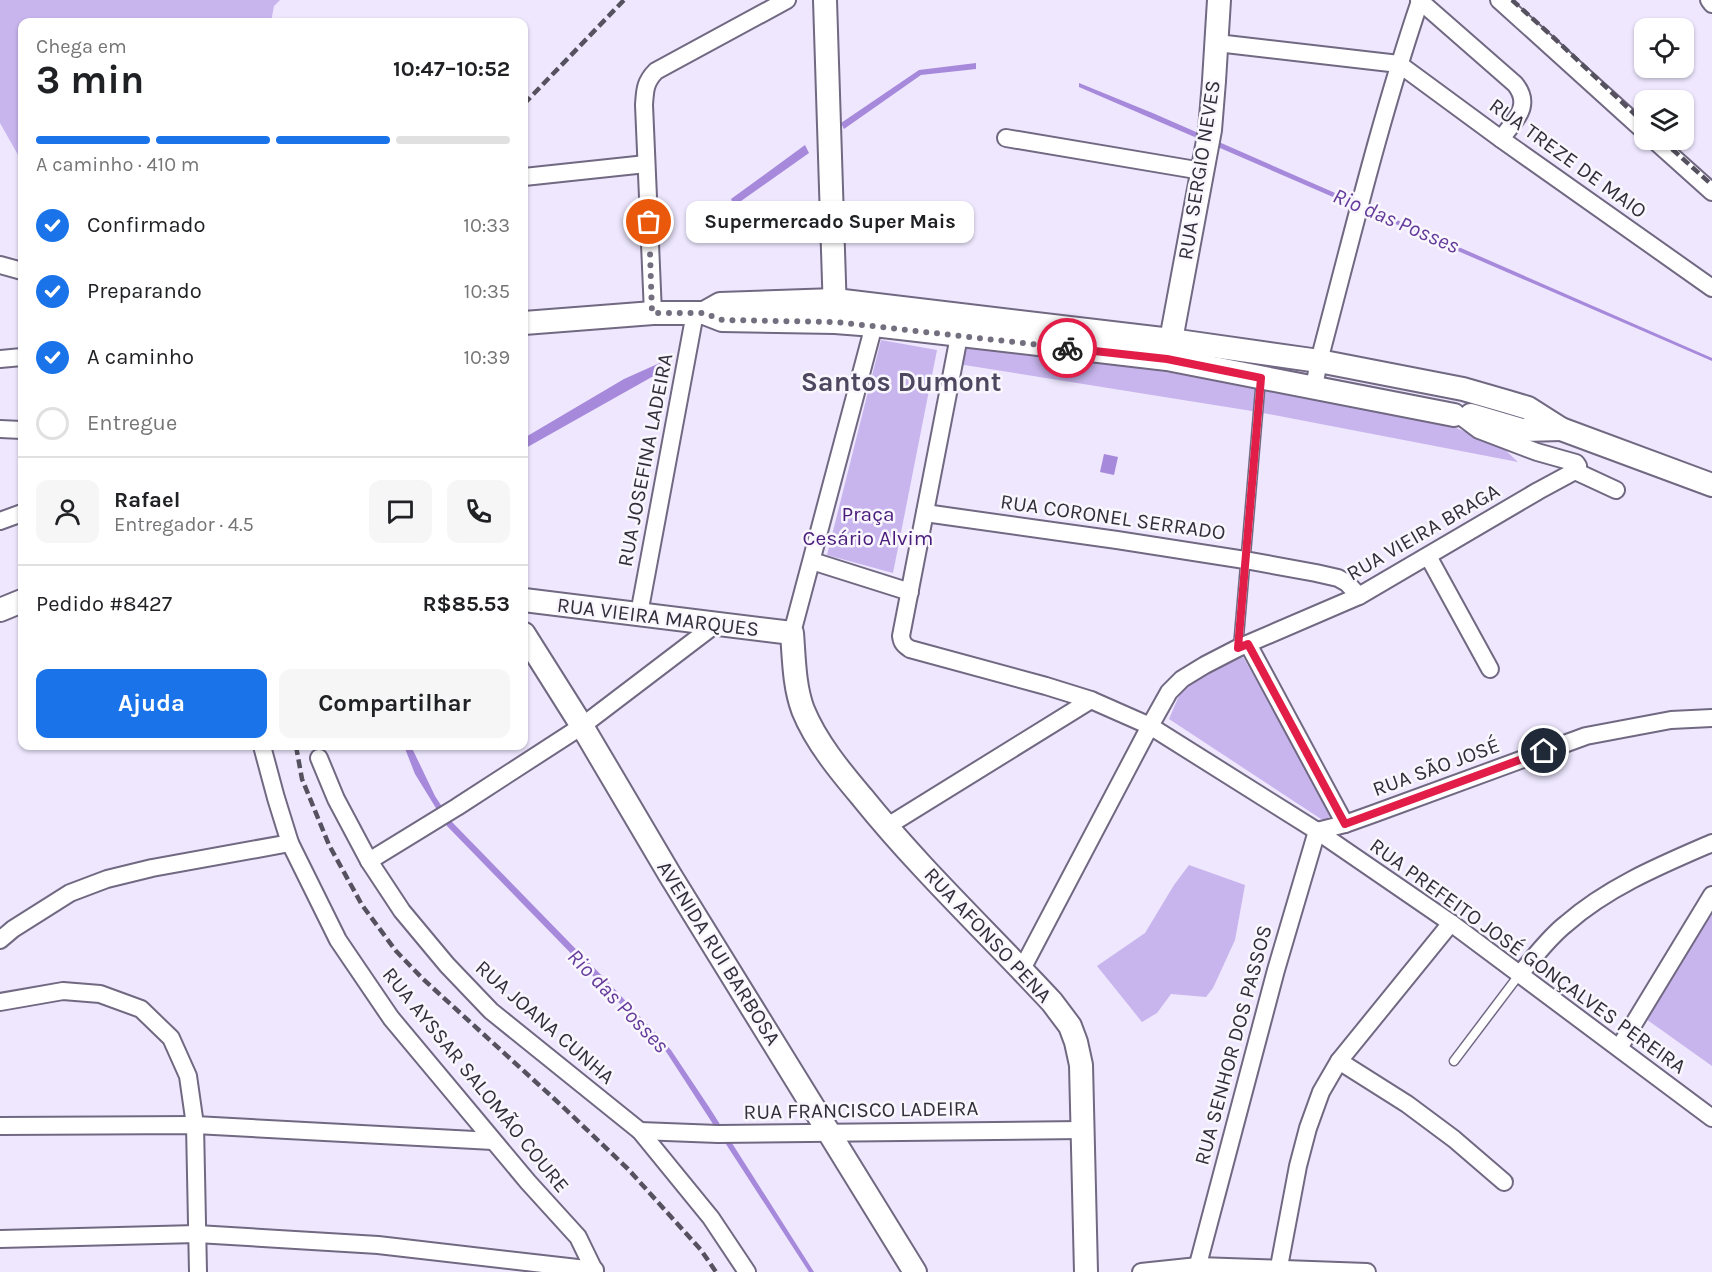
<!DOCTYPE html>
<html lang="pt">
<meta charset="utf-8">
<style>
body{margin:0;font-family:Karla,sans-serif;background:#f6f6f6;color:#202124;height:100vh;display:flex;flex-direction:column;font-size:22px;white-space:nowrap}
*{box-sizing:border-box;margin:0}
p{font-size:20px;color:#757577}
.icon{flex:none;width:33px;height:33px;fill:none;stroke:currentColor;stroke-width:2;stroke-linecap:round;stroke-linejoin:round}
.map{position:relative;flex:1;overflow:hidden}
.sheet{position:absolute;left:18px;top:18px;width:510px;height:732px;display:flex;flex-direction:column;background:#fff;border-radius:12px;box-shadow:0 2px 4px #0004}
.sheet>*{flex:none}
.controls{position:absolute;left:1634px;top:18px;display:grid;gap:12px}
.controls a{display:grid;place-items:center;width:60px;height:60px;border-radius:12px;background:#fff;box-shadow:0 2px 4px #0004;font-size:30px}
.pin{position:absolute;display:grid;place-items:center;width:51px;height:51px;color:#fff;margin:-26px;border:3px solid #fff;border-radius:50%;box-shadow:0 2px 6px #0007}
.courier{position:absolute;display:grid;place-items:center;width:60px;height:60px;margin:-30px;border:4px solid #e11d48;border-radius:50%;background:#fff;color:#222;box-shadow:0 2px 8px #0007}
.bubble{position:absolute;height:42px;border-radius:12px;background:#fff;box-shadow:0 2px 4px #0004;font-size:20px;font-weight:700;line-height:42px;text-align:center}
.head em{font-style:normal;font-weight:700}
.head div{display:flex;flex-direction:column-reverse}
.head{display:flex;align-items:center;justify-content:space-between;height:102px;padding:0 18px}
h1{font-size:39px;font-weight:700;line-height:45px}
.bar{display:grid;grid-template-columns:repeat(4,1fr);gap:9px 6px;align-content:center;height:72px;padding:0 18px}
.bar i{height:8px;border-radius:4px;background:#e0e0e0}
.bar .current{background:#1a73e8}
.bar p{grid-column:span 4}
.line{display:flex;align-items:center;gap:15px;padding:0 18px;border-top:2px solid #e0e0e0}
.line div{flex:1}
.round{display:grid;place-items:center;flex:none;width:63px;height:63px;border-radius:12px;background:#f6f6f6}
ol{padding:0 18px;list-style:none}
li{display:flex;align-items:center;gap:18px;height:66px}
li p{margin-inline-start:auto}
li .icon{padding:6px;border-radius:50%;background:#1a73e8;color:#fff;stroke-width:4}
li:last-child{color:#757577}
li i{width:33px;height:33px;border:3px solid #e0e0e0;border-radius:50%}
.primary-button{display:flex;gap:12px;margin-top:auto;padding:12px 18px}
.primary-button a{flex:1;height:69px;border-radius:12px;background:#1a73e8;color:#fff;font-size:24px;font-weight:700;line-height:69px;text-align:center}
.primary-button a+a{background:#f6f6f6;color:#202124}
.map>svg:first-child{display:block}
</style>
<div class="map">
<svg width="1712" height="1272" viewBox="0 0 1712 1272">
<rect width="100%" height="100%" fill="#eee7fe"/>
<!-- green -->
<g fill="#c8b5ed">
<path d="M0,0H280L274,6L271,22H22V162L0,123Z"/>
<path d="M881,340L937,350L893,573L827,555Z"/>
<path d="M964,340L1260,387L1449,425L1502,447L1518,462L1258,412L958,364Z"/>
<path d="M1243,657L1334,813L1324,821L1169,719L1181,691L1190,679Z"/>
<path d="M1189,865L1245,885L1235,940L1213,988L1206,997L1171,994L1157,1013L1142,1022L1097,966L1145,933L1174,885Z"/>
<path d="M1712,911V1066L1646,1019Z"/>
</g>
<!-- water -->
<g fill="#a789db">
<path d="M976,63V69L921,75L844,129L841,123L919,70Z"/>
<path d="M1079,83L1155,114L1712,358V361L1079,87Z"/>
<path d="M805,145L809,153L734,206L731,199Z"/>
<path d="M662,362L666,369L524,449V438L624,379Z"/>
<path d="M1104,454L1118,457L1114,475L1100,472Z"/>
<path d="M404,746H411L435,796L452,822L608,982L671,1050L709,1107L814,1272H809L665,1050L447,826L415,774Z"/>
</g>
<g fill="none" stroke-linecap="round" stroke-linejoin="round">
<defs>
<g id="lane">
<path d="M1238,648L1261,378"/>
<path d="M1454,1061L1519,975"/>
</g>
<g id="street">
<path d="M1419,0L1515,84C1533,106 1514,121 1501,139"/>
<path d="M1499,0L1644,131"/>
<path d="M1709,0L1712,4"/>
<path d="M1217,43L1399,64L1501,139L1712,288"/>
<path d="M1006,138L1202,171"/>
<path d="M1654,140L1712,192"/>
<path d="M524,177L646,164"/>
<path d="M0,265L22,271"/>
<path d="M653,313L644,105C645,90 645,82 656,71L787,0"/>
<path d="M961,326L901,636C902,643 904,645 910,649L1046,686L1091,700L1150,726L1317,831L1451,923L1712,1118"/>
<path d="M0,359L22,357"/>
<path d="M1314,387L1319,361C1351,240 1380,119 1420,1"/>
<path d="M1463,418L1479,430L1537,452L1576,463L1578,466L1575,471"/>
<path d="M0,429L22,430"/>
<path d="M925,513L1117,540L1245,560L1316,573L1338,578L1347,583L1359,596"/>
<path d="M0,521L22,513"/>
<path d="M1428,556L1490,669"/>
<path d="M812,561L910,592"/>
<path d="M639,614L695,313"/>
<path d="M792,633L874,325"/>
<path d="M1248,644L1345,824"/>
<path d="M262,746L276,798L290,843L338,940L391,1018L528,1182L578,1237L595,1272"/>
<path d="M319,758L336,799L369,861L402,911L447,965L491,1011L640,1131L711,1218L747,1272"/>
<path d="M886,827L1091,700"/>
<path d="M1317,831L1345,824L1373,814L1586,736L1671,720L1712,718"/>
<path d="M369,861L457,807L582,726L716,624"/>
<path d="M0,940L13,929L70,893L107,879L152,868L290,843"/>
<path d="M1022,969L1150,726L1169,692L1182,679L1205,665L1238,648L1359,596L1538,491L1575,471L1616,490"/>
<path d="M1519,975C1534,958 1548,938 1566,924C1608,887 1661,865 1712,843"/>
<path d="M0,1002L63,991L100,994L141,1009L171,1038L188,1076L195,1125L198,1272"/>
<path d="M1619,1048L1712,895"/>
<path d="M1339,1061L1407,1104L1454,1139L1504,1182"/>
<path d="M0,1126L195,1125L493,1141"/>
<path d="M640,1131L718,1134L1082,1130"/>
<path d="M0,1239L197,1234L378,1245L595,1270"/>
<path d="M1141,1272L1198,1266L1367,1272"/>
<path d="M1196,1272L1276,970L1317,831"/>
<path d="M1278,1272L1298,1166L1308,1128L1321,1092L1339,1061L1451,923"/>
</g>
<g id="secondary">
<path d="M825,0L835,313"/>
<path d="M704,313L720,304L835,300L1171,340L1319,361L1463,389L1508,402L1528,408L1561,429L1712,485"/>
<path d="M524,323L653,313H704L722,320L835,322L874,325L1167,359L1454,415"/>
<path d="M1171,340L1210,130L1214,81L1219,0"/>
<path d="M1471,415L1522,430L1561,429"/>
<path d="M524,600L792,633C794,658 794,686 803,710C816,742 840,771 862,797C920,869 989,934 1052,1002L1070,1026L1076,1042L1081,1065L1086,1272"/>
<path d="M0,610L22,601"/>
<path d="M524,634L582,726L670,875L915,1272"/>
</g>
</defs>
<!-- lane casing -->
<use href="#lane" stroke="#716882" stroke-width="11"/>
<!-- street casing -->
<use href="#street" stroke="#716882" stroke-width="20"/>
<!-- secondary casing -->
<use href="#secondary" stroke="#716882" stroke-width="26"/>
<!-- lane -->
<use href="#lane" stroke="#fff" stroke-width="8"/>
<!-- street -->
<use href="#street" stroke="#fff" stroke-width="16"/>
<!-- secondary -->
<use href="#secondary" stroke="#fff" stroke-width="22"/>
<!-- rail -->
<g stroke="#56515f" stroke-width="4.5" stroke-dasharray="9 4.5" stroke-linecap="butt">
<path d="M1512,0L1554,38L1644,123"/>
<path d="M524,104L624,0"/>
<path d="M1662,140L1712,185"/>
<path d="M296,746L302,779L329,845L362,905L396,951L423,979L561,1105L628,1169L701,1250L716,1272"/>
</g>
</g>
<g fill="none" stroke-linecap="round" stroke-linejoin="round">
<!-- done -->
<path stroke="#746f7f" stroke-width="6" stroke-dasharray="0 10.8" d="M649,222L652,313H704L722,320L836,322L1067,348"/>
<!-- route -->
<path stroke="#e11d48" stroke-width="8" d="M1067,348L1167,359L1261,378L1238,648L1248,644L1345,824L1544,751"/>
</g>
<g text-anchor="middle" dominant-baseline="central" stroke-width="5" stroke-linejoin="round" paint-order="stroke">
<!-- street labels -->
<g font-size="21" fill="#322e3a" stroke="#f9f7fd">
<text transform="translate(1568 158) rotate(36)">RUA TREZE DE MAIO</text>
<text transform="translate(1199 170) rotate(-81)">RUA SERGIO NEVES</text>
<text transform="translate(645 460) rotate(-79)">RUA JOSEFINA LADEIRA</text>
<text transform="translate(1113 517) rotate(8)">RUA CORONEL SERRADO</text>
<text transform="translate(1423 532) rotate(-30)">RUA VIEIRA BRAGA</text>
<text transform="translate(658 617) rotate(7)">RUA VIEIRA MARQUES</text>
<text transform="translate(1436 767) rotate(-20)">RUA SÃO JOSÉ</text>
<text transform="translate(988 935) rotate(47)">RUA AFONSO PENA</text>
<text transform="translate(719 953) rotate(58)">AVENIDA RUI BARBOSA</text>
<text transform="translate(1528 956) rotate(36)">RUA PREFEITO JOSÉ GONÇALVES PEREIRA</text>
<text transform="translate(545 1022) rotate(41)">RUA JOANA CUNHA</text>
<text transform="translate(1233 1045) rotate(-75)">RUA SENHOR DOS PASSOS</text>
<text transform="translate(476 1080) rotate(51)">RUA AYSSAR SALOMÃO COURE</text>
<text transform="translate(861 1110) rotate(-1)">RUA FRANCISCO LADEIRA</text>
</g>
<!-- park labels -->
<g font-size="21" fill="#491c7c" stroke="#f9f7fd">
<text x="868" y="514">Praça<tspan x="868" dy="24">Cesário Alvim</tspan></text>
</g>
<!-- water labels -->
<g font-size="22" font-style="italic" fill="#643b9b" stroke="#f9f7fd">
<text transform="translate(1396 221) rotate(23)">Rio das Posses</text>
<text transform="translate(618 1001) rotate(46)">Rio das Posses</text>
</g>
<!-- district labels -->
<g font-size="27" font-weight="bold" fill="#4f475f" stroke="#f9f7fd">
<text x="901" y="382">Santos Dumont</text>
</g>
</g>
</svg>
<div class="controls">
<a><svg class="icon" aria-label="locate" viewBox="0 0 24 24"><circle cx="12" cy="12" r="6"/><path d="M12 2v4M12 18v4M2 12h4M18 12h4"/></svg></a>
<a><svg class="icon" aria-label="layers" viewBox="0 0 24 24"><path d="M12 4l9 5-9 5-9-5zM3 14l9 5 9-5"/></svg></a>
</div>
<div class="pin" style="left:649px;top:222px;background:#ea580c"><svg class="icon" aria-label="bag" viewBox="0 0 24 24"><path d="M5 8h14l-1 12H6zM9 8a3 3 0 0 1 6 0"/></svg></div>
<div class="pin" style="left:1544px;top:751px;background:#1f2937"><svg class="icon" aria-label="home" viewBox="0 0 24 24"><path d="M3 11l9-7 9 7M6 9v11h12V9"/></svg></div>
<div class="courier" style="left:1067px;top:348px"><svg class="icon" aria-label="bike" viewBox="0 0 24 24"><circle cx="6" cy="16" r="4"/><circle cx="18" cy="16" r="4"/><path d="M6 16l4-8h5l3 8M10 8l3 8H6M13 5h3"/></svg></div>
<div class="bubble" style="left:686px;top:201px;width:288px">Supermercado Super Mais</div>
<section class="sheet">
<div class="head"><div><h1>3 min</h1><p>Chega em</p></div><em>10:47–10:52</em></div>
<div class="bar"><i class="current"></i><i class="current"></i><i class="current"></i><i></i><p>A caminho · 410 m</p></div>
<ol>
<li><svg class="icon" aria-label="check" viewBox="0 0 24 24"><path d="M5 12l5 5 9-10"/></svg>Confirmado<p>10:33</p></li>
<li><svg class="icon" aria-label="check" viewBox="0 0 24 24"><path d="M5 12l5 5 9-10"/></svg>Preparando<p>10:35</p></li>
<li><svg class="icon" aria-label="check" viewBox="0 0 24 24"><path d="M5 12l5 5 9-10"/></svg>A caminho<p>10:39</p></li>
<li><i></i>Entregue</li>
</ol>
<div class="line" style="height:108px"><a class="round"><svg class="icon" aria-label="person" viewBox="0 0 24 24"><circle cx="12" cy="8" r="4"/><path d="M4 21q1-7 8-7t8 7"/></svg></a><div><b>Rafael</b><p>Entregador · 4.5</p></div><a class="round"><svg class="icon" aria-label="chat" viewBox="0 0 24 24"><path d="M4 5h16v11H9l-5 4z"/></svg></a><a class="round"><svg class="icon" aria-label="phone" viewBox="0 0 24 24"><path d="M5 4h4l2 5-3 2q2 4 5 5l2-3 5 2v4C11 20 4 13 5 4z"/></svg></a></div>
<div class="line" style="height:78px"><div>Pedido #8427</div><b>R$85.53</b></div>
<div class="primary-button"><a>Ajuda</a><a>Compartilhar</a></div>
</section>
</div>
